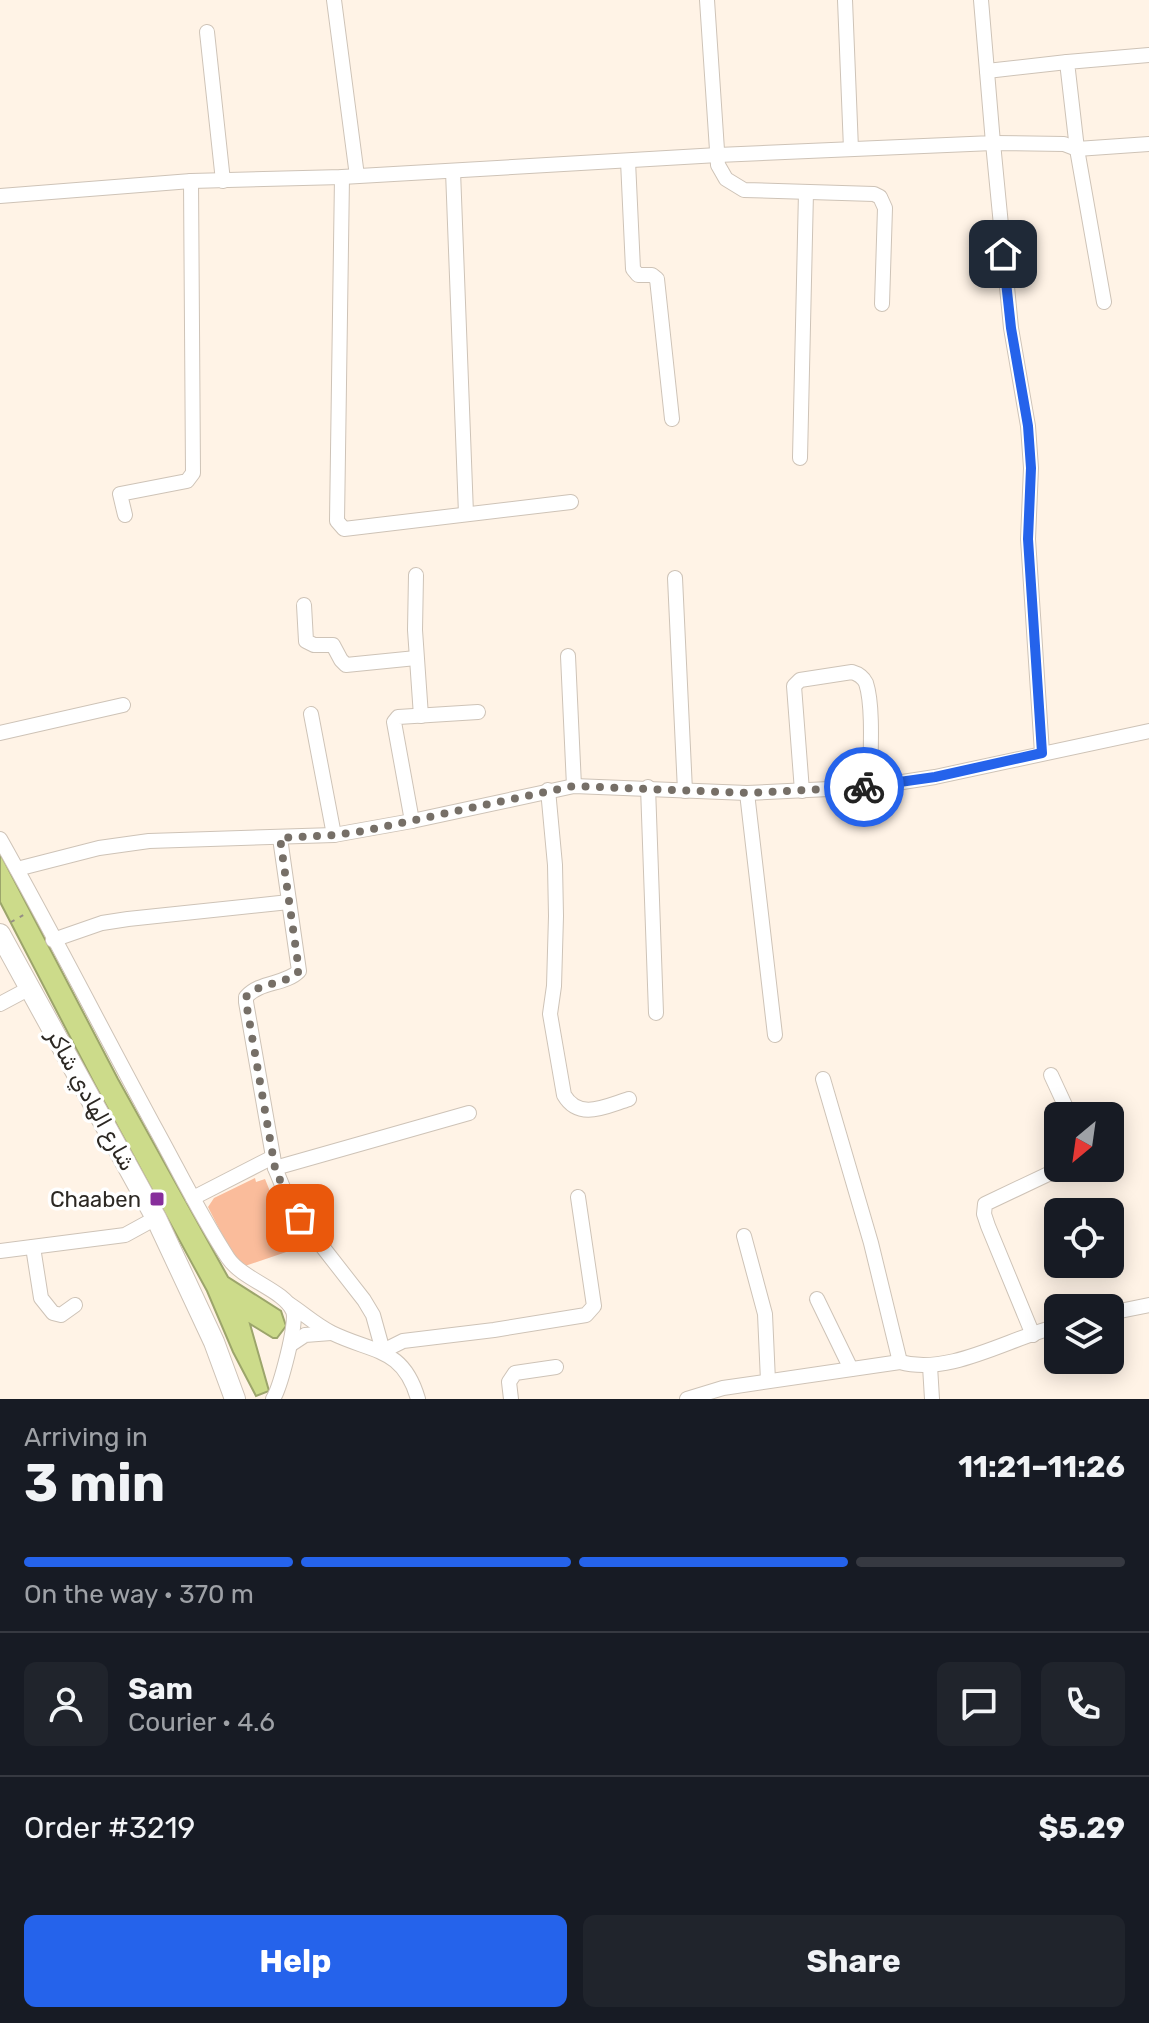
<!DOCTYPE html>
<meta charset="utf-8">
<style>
body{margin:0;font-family:Rubik,Vazirmatn,sans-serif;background:#20242c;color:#f1f3f6;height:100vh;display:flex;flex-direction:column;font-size:30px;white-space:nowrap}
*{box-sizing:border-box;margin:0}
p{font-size:26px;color:#9ea1a6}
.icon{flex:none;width:44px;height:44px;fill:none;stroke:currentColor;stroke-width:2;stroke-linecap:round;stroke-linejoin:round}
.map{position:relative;height:1399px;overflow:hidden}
.drawer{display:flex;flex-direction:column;background:#171b24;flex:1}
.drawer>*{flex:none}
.needle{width:52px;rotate:209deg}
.fabs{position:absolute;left:1044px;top:1102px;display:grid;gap:16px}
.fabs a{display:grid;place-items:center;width:80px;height:80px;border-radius:12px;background:#171b24;box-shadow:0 4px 20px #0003;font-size:40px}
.pin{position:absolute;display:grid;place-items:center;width:68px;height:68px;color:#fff;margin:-34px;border-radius:16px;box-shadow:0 4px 12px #0006}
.courier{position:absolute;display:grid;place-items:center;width:80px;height:80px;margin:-40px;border:6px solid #2563eb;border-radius:50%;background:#fff;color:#222;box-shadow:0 2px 10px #0007}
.overview em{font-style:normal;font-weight:700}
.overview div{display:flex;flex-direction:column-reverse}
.overview{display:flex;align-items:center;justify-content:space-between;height:136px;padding:0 24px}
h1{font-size:52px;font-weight:700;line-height:60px}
.bar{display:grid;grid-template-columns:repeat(4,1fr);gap:12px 8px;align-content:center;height:96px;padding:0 24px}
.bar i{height:10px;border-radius:6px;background:#363941}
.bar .active{background:#2563eb}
.bar p{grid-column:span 4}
.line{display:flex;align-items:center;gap:20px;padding:0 24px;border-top:2px solid #363941}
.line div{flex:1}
.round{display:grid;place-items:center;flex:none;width:84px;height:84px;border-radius:12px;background:#20242c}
.action{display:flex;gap:16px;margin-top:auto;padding:16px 24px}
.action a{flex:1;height:92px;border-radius:12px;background:#2563eb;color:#fff;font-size:32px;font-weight:700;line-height:92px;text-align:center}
.action a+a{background:#20242c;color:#f1f3f6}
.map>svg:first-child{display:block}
</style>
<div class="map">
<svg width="1149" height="1399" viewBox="0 0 1149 1399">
<rect width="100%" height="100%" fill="#fff3e6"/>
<!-- water -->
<path fill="#ccdb8a" stroke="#9ca56b" stroke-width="2" d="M0,853L118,1079L228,1277L281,1311L286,1326L277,1338H273L250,1324L269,1391L256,1396L233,1352L207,1291L95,1085L0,902Z"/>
<!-- building -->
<path fill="#fabc9b" d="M255,1178L256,1182L265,1179L280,1216L284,1215L298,1248L239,1268L208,1207L214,1198Z"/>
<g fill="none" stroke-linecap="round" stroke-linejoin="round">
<defs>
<g id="street">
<path d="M334,0L357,176"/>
<path d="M707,0L718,165L726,179L744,190L874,194L880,197L885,208L882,304"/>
<path d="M845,0L851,149"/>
<path d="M207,32L223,181"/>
<path d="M987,71L1067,62"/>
<path d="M628,161L633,269L638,275H652L657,279L672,419"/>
<path d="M453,171L466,514"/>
<path d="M342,177L337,521L344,529L571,502"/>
<path d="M0,196L191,181L342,177L718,155L993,143L981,0"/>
<path d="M1104,302L1077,149L1067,62L1149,55"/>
<path d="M800,458L806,192"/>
<path d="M125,515L120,494L187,481L193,473L191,181"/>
<path d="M416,575L415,630L421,716"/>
<path d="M675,578L685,791"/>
<path d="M304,605L306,641L314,645H333L341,660L346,665L416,658"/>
<path d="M568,656L574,786"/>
<path d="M311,714L334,835"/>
<path d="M0,733L123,705"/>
<path d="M1042,753L1028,539L1031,468L1028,426L1011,328L993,143L1064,144L1077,149L1149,144"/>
<path d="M648,787L656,1013"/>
<path d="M548,790L555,865L556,916L554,986L550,1014L564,1095C579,1121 606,1106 629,1099"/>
<path d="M802,791L794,686L800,680L852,672C859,674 863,677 866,683C874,707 870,760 870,787"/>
<path d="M747,793L775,1035"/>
<path d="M412,821L394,722L398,717L478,712"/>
<path d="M280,838L299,971C285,985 260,981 246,997V1002L275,1168L284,1190L300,1218L364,1300L373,1315L383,1351"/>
<path d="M0,839C53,933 102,1030 153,1124C178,1169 200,1215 228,1258C243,1280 284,1290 293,1311C298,1322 280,1388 273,1399"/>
<path d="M17,869L99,848L149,841L334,835L412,821L574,786L747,793L870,787L935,777L1149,731"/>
<path d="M53,940L102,923L128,919L289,902"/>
<path d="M0,1004L30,988"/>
<path d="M1051,1075L1070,1116"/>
<path d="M823,1079L871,1243L900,1362"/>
<path d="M275,1168L469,1113"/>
<path d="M193,1198L273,1157"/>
<path d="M744,1236L765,1314L768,1381"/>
<path d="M33,1247L41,1298L53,1313L61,1315L75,1305"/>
<path d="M0,1251L125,1235L156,1218"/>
<path d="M817,1299L851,1369"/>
<path d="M289,1304C303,1313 317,1326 332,1333C373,1353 403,1347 418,1399"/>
<path d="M1110,1313L1149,1305"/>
<path d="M1033,1335L988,1226L984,1214L985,1204L1061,1168"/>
<path d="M290,1345L305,1335L331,1333"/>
<path d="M383,1351L403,1341L494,1330L586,1315L594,1306L578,1197"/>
<path d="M930,1366L932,1399"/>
<path d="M511,1399L509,1382L515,1373L556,1367"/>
<path d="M687,1399L723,1388L900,1362C950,1376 1009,1338 1058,1326"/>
</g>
<path id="secondary" d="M0,934L156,1218L214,1342L235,1399"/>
</defs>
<!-- street casing -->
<use href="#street" stroke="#cec3b7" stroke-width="16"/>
<!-- secondary casing -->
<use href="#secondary" stroke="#cec3b7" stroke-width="22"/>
<!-- path -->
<path stroke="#968e85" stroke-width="2" stroke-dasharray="4 6" stroke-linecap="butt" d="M11,922L27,913"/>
<!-- street -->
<use href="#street" stroke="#fff" stroke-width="14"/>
<!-- secondary -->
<use href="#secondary" stroke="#fff" stroke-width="20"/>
</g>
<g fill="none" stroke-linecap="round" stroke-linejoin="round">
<!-- done -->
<path stroke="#766f67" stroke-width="8" stroke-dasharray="0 14.4" d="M300,1218L284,1190L275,1168L246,1002V997C260,981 285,986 299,971L280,838L334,835L363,831L574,786L747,793L864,787"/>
<!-- route -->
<path stroke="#2563eb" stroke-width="10" d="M864,787L935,777L1042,753L1028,539L1031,468L1028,426L1011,328L1003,254"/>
</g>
<!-- markers -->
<rect fill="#872e9b" stroke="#fff" stroke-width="3" x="149" y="1191" width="16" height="16" rx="4"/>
<g text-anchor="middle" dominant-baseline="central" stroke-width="7" stroke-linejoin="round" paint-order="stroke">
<!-- street labels -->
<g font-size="22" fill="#2c2823" stroke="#fff">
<text transform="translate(91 1100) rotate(61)">شارع الهادي شاكر</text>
</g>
<!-- poi labels -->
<g font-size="22" fill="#2c2823" stroke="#fff" text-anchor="end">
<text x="141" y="1199">Chaaben</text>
</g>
</g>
</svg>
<div class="fabs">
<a><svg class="needle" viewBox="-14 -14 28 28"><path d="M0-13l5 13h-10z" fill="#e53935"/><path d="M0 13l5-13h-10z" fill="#9ea1a6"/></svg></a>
<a><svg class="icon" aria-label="locate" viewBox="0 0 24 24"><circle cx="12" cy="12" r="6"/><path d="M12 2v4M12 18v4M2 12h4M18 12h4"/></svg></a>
<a><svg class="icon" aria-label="layers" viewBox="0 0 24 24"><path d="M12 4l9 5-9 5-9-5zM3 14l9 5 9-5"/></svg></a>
</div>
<div class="pin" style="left:300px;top:1218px;background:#ea580c"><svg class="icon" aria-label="bag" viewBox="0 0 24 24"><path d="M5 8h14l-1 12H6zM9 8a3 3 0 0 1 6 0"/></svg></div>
<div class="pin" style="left:1003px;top:254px;background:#1f2937"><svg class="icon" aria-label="home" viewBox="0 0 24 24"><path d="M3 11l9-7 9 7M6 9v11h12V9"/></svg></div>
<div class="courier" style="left:864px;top:787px"><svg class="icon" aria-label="bike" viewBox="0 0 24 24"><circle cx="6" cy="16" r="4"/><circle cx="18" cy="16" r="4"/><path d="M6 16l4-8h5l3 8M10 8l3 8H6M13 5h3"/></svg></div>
</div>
<section class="drawer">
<div class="overview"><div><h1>3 min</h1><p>Arriving in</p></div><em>11:21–11:26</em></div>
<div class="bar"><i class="active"></i><i class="active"></i><i class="active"></i><i></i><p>On the way · 370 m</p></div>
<div class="line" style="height:144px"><a class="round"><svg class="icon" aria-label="person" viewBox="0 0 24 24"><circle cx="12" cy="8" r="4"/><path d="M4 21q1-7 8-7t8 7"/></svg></a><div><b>Sam</b><p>Courier · 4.6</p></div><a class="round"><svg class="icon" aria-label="chat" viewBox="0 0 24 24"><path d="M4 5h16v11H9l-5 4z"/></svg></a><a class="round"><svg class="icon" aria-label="phone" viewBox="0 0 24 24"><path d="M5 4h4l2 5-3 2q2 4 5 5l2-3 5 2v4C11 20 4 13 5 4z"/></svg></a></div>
<div class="line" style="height:104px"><div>Order #3219</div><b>$5.29</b></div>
<div class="action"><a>Help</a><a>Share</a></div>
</section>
